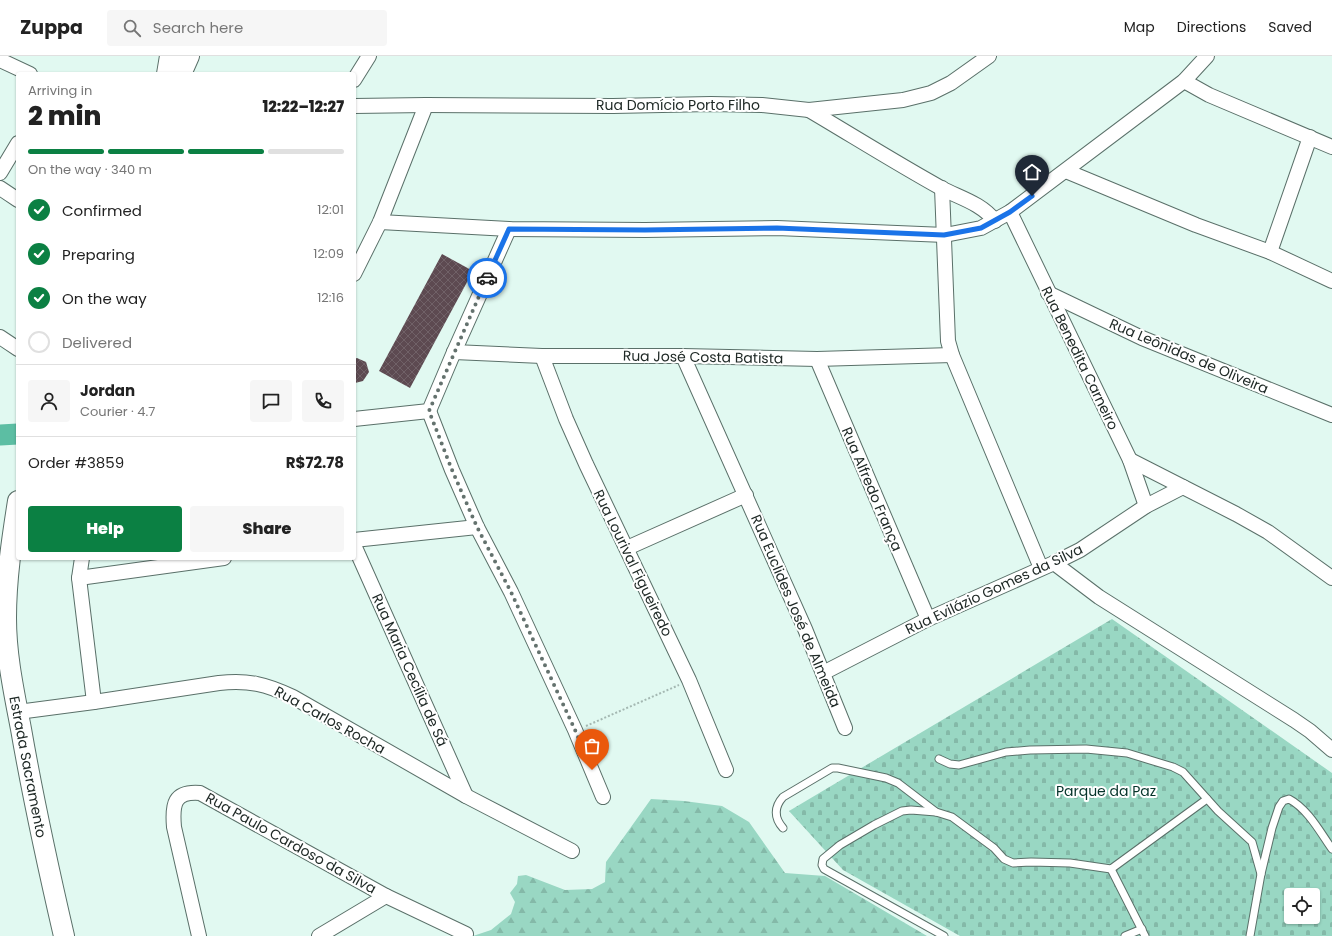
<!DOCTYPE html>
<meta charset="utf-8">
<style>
body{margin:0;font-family:Poppins,sans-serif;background:#f6f6f6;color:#222;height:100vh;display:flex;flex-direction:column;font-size:15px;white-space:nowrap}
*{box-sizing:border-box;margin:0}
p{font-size:13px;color:#767676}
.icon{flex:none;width:22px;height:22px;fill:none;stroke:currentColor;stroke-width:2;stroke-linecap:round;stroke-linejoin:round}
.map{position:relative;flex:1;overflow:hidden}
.sheet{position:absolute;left:16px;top:16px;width:340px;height:488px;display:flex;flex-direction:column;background:#fff;border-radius:4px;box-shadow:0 1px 3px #0004}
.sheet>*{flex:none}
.fabs{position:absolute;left:1284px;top:832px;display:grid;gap:8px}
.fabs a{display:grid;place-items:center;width:36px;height:36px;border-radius:4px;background:#fff;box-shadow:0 1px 3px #0004;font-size:20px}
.pin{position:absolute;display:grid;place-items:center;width:34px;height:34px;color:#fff;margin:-41px -17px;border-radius:50% 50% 50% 0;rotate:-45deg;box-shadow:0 0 4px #0007}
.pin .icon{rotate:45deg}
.courier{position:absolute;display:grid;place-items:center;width:40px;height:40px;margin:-20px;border:3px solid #1a73e8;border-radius:50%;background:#fff;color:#222;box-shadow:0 1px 5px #0007}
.headline em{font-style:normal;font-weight:800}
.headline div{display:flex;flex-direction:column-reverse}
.headline{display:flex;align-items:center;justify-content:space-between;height:68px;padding:0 12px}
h1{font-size:26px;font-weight:800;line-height:30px}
.bar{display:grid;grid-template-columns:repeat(4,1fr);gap:6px 4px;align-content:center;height:48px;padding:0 12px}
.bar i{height:5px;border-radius:3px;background:#e0e0e0}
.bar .selected{background:#0b8043}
.bar p{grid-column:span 4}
.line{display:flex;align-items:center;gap:10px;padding:0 12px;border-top:1px solid #e0e0e0}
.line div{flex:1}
.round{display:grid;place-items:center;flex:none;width:42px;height:42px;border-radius:4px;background:#f6f6f6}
ol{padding:0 12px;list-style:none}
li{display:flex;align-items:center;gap:12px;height:44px}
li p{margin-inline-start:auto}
li .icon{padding:4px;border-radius:50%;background:#0b8043;color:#fff;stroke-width:4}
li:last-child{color:#767676}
li i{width:22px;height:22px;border:2px solid #e0e0e0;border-radius:50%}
.button{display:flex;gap:8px;margin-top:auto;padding:8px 12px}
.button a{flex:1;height:46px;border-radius:4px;background:#0b8043;color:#fff;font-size:16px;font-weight:800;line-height:46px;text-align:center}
.button a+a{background:#f6f6f6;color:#222}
header{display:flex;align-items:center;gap:24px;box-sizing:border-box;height:56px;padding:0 20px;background:#fff;border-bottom:1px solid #e0e0e0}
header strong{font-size:19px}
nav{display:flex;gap:22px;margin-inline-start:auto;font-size:14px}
.search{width:280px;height:36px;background:#f6f6f6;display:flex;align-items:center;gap:10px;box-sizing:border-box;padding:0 14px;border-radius:4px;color:#767676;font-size:15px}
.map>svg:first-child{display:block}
</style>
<header>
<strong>Zuppa</strong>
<div class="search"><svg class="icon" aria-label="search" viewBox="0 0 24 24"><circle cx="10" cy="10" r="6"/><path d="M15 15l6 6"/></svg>Search here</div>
<nav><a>Map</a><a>Directions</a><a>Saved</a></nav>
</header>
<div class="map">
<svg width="1332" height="880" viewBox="0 0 1332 880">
<defs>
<pattern id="forest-firs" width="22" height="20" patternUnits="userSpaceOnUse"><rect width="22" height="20" fill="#99d7c3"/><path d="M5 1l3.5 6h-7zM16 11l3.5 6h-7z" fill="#84b9a8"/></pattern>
<pattern id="cemetery-stones" width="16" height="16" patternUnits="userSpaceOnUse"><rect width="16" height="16" fill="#99d7c3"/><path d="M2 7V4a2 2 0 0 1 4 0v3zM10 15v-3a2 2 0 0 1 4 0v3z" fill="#84b9a8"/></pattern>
<pattern id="building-cross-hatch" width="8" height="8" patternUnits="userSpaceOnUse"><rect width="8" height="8" fill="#5d4a51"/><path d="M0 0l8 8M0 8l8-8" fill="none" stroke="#706167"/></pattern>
</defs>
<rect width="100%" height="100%" fill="#e1f9f1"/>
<!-- forest -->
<path fill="url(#forest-firs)" d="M651,743L684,745L722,750L749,766L785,817L825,820L927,880H473L491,874L511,858L515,846L510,837L517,828L518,820L526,819L565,834L592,833L605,826L606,806Z"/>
<!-- cemetery -->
<path fill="url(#cemetery-stones)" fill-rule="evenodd" d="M1112,563L1332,717V880H960L843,814L789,755ZM1291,839H1313V861H1291Z"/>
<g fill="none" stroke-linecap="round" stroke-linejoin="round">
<!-- river -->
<path stroke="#5cbea3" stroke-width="21" d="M0,379L18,378"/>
</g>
<!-- building -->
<g fill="url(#building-cross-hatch)">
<path d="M442,198L473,215L410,332L379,315Z"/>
<path d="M357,302L366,306L369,316L363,325L355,327H354V303Z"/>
</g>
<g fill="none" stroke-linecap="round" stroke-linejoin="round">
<defs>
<g id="service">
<path d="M939,703L950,708L959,709L1006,696L1030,694L1086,693L1127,697L1173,711L1183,716L1218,755L1252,786L1261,818"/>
<path d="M783,772C774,762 774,751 783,741L832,712H838L886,722L898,727L936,756"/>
<path d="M1111,813L1145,880"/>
<path d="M944,880L824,813L822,809L823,803L840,789L874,769L902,755L911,754L936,756L952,761L994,792L1004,803L1013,807L1031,806L1070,807L1111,813L1207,743"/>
<path d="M1125,880L1142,873"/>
<path d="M1250,880L1261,818L1272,772L1279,751L1283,745L1289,743C1308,753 1320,776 1332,793"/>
</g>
<g id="minor">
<path d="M0,4L30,18"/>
<path d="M354,24L369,0"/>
<path d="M1184,25L1209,39L1332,91"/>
<path d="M354,50L426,49L613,50L711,48L762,49L809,54L903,44L931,37L951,27L989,0"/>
<path d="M809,54C853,80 896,107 941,132C960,142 981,147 995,165"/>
<path d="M1066,115L1196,169L1270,196L1332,225"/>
<path d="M0,117L18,87"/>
<path d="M0,132L18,144"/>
<path d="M942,132L948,285L952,299L1041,512"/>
<path d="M1010,156L1130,404L1146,450"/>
<path d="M380,166L509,173L645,174L777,172L945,179L981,172L1010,156L1184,25L1207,0"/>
<path d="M1270,196L1310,81"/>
<path d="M354,218L380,166L426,49"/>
<path d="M1048,237L1142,282L1332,359"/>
<path d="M0,281L18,293"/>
<path d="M454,296L542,300H683L817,303L952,299"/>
<path d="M542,300L566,363L586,408L689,624L726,714"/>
<path d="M683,300L805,573L845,672"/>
<path d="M817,303L928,563"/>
<path d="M429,355L452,414L477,471L511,536L575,674L603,741"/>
<path d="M354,363L429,355L454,296L509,173"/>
<path d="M1130,404L1236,458L1268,476L1332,522"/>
<path d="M354,484L477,471"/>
<path d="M354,489L466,740"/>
<path d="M627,492L746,439"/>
<path d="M82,502L79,522L94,646"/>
<path d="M1054,507L1099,541L1294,664L1310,675L1332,694"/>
<path d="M79,522L224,502"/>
<path d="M823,617L928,563L1054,507L1080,494L1146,450L1183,431"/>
<path d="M18,656L94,646L219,627C249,624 266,628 293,641L466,740L572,795"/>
<path d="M199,880L174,771C172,748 174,735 200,737L386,840L466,878"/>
<path d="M319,880L386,840"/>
</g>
<g id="secondary">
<path d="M167,18L170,0"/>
<path d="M181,18L189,0"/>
<path d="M18,445C12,483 6,523 6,562C6,600 14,636 21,673C33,742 48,811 64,880"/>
</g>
</defs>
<!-- service casing -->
<use href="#service" stroke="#5a7069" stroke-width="9"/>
<!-- minor casing -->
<use href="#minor" stroke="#5a7069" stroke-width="16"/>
<!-- secondary casing -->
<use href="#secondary" stroke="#5a7069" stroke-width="22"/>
<!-- path -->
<path stroke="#a4b8b2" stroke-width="2" stroke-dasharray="2 2" stroke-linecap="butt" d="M586,670L679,629"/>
<!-- service -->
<use href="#service" stroke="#fff" stroke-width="7"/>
<!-- minor -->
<use href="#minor" stroke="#fff" stroke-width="14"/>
<!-- secondary -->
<use href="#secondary" stroke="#fff" stroke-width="20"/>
</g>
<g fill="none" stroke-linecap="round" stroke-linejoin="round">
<!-- done -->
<path stroke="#64726e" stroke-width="4" stroke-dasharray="0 7.2" d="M487,222L429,355L452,414L477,471L511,536L575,674L592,714"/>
<!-- route -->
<path stroke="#1a73e8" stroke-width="5" d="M487,222L509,173L645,174L777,172L944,179L981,172L1010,156L1032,140"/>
</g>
<g text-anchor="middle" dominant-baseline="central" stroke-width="4" stroke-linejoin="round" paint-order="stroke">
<!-- street labels -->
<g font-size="14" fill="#202a27" stroke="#fff">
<text x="678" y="49">Rua Domício Porto Filho</text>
<text transform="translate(1189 300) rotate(23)">Rua Leônidas de Oliveira</text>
<text transform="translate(703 301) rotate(1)">Rua José Costa Batista</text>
<text transform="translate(1080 302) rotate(64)">Rua Benedita Carneiro</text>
<text transform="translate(872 433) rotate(67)">Rua Alfredo França</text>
<text transform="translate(633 507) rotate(64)">Rua Lourival Figueiredo</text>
<text transform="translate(994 533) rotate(-25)">Rua Evilázio Gomes da Silva</text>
<text transform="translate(796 555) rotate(67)">Rua Euclides José de Almeida</text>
<text transform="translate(410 614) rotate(66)">Rua Maria Cecília de Sá</text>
<text transform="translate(330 664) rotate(29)">Rua Carlos Rocha</text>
<text transform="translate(28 711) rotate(79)">Estrada Sacramento</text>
<text transform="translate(291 787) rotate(29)">Rua Paulo Cardoso da Silva</text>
</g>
<!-- park labels -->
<g font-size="14" fill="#05342a" stroke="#fff">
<text x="1106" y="735">Parque da Paz</text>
</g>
</g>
</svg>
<div class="fabs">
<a><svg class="icon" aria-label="locate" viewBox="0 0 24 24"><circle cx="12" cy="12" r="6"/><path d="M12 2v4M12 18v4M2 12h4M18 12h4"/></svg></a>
</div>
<div class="pin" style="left:592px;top:714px;background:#ea580c"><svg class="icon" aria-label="bag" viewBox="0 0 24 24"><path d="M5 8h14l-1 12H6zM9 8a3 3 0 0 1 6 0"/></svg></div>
<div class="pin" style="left:1032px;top:140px;background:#1f2937"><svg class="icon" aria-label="home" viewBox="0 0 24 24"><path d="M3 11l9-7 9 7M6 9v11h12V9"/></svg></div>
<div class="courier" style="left:487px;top:222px"><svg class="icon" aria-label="car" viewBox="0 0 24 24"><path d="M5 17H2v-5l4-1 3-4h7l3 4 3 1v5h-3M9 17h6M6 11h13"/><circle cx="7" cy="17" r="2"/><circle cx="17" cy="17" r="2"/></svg></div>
<section class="sheet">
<div class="headline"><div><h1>2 min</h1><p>Arriving in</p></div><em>12:22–12:27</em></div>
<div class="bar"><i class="selected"></i><i class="selected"></i><i class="selected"></i><i></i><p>On the way · 340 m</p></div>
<ol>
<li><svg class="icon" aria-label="check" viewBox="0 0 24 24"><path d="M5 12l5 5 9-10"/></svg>Confirmed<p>12:01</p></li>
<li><svg class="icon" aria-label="check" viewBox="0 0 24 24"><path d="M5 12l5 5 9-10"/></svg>Preparing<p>12:09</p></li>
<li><svg class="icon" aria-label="check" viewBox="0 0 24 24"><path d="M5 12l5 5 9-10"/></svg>On the way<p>12:16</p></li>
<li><i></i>Delivered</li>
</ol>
<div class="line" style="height:72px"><a class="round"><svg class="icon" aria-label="person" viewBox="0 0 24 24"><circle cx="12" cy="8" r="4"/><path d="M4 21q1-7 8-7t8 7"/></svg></a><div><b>Jordan</b><p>Courier · 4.7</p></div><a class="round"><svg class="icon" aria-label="chat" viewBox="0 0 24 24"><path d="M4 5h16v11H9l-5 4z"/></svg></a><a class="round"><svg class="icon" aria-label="phone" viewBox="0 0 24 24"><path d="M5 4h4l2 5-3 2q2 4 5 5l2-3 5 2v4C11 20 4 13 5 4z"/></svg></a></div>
<div class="line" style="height:52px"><div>Order #3859</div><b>R$72.78</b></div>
<div class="button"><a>Help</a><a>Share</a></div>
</section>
</div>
